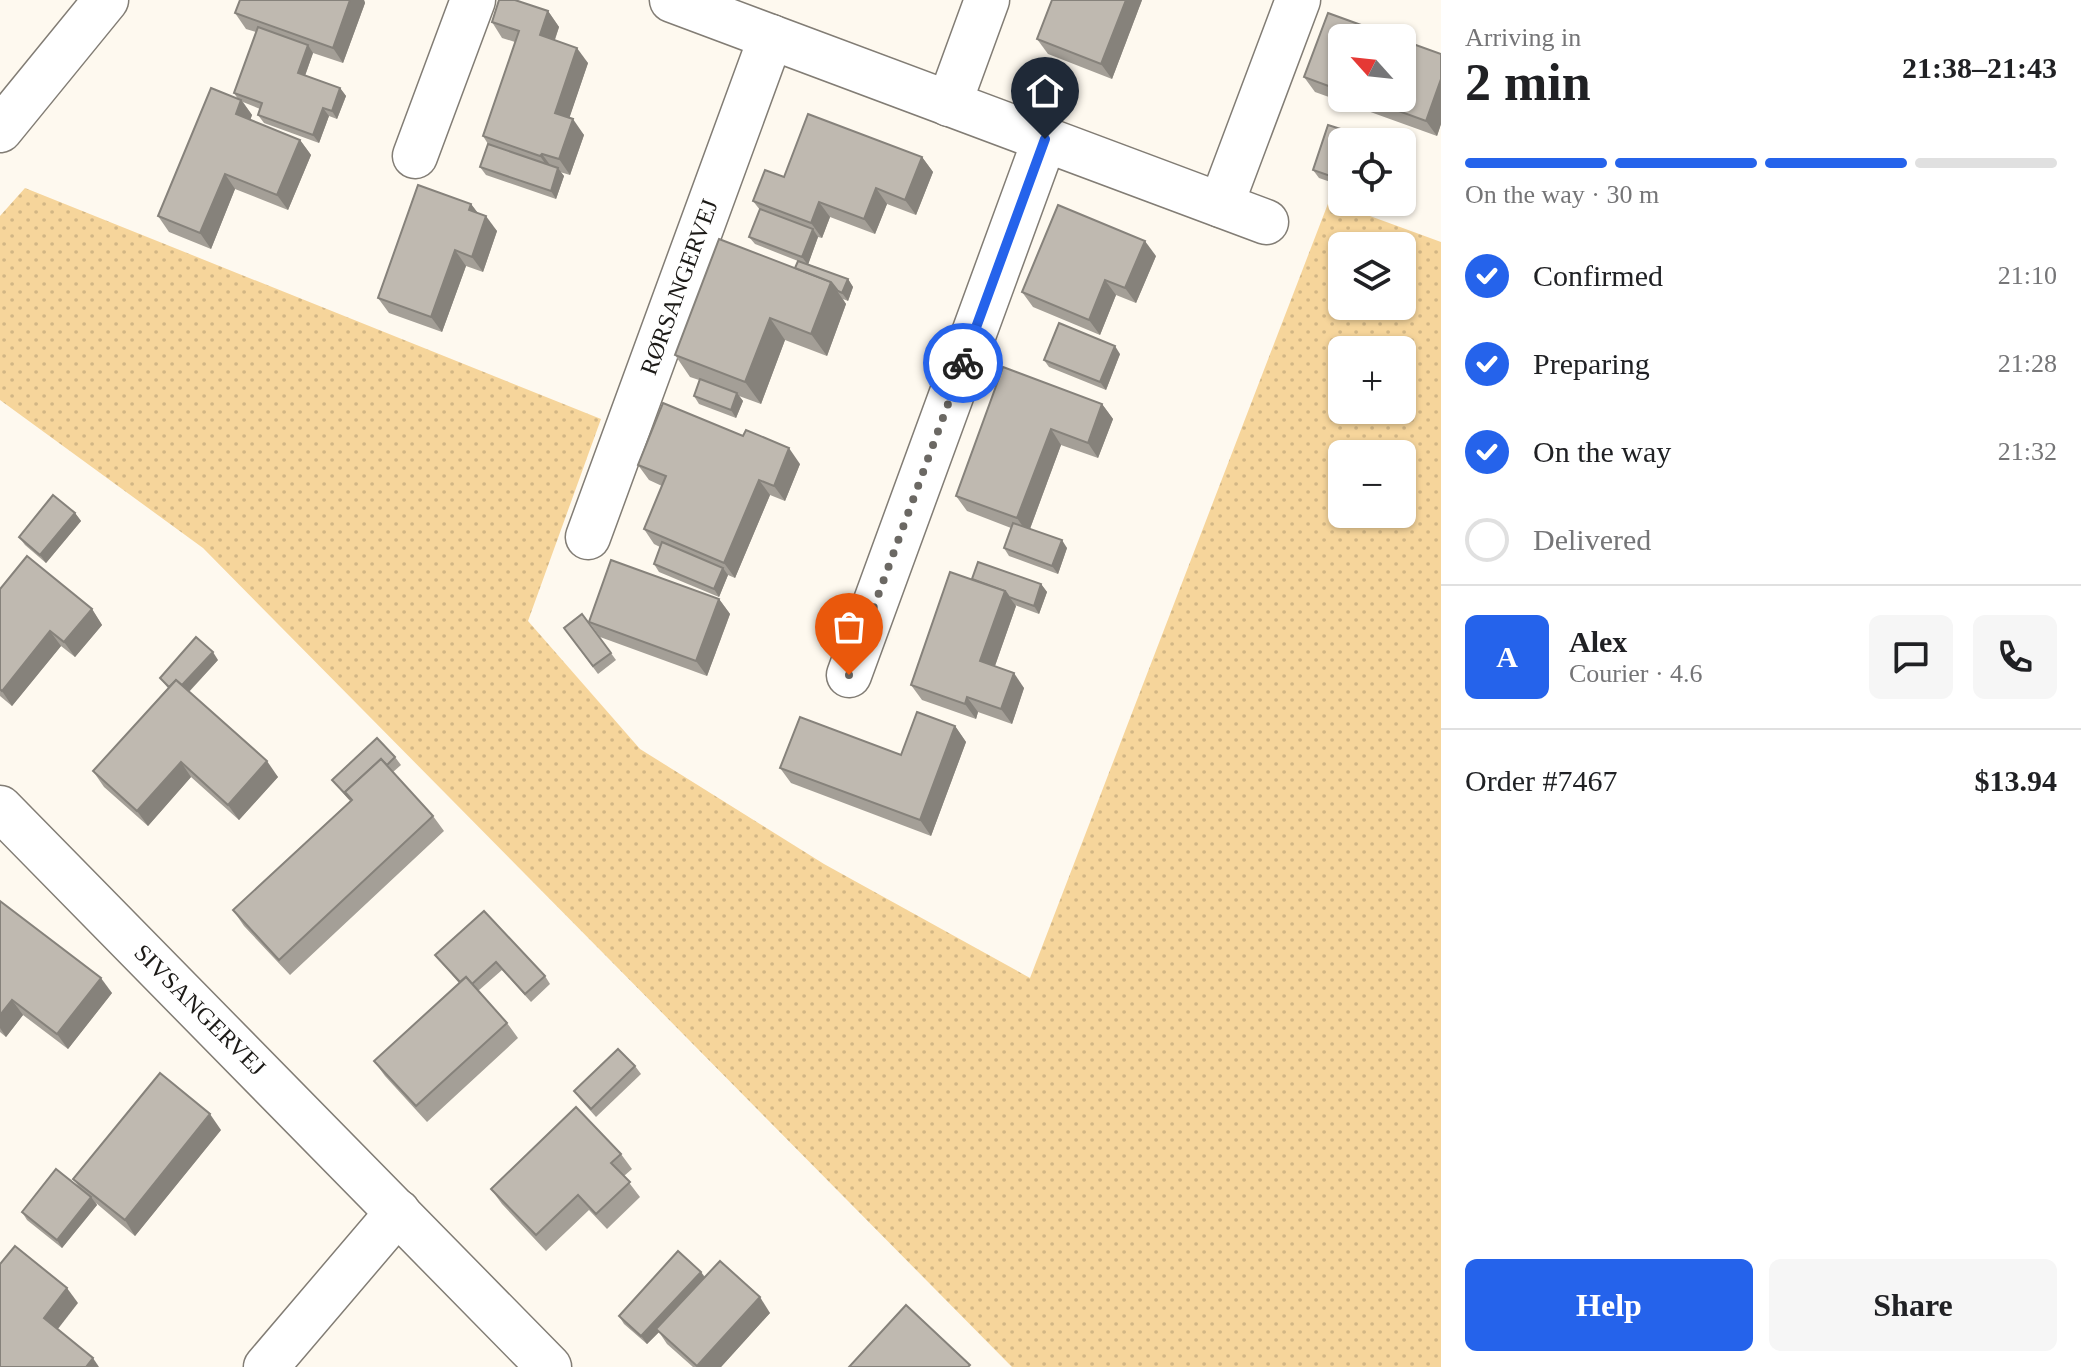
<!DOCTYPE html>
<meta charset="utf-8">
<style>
body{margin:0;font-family:Georgia,serif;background:#f6f6f6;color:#202124;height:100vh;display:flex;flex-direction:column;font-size:30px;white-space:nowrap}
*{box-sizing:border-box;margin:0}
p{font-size:26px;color:#757577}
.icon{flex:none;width:44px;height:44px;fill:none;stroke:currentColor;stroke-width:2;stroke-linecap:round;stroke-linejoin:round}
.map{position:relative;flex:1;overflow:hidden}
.drawer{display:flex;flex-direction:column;background:#fff;width:640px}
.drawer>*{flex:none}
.needle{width:52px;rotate:297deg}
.tools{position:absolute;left:1328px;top:24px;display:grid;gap:16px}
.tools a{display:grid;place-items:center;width:88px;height:88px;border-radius:12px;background:#fff;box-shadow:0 2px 6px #0004;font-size:40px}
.pin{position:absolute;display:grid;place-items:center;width:68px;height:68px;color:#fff;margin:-82px -34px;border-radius:50% 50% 50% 0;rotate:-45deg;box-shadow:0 0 8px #0007}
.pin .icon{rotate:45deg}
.courier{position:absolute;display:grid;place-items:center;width:80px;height:80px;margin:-40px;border:6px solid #2563eb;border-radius:50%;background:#fff;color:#222;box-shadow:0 2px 10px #0007}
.summary em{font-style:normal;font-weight:800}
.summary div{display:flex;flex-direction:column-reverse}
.summary{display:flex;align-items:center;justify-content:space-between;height:136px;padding:0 24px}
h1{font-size:52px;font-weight:800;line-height:60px}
.bar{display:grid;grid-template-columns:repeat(4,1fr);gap:12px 8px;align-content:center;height:96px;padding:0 24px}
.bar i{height:10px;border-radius:6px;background:#e0e0e0}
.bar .active{background:#2563eb}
.bar p{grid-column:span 4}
.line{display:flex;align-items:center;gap:20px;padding:0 24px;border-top:2px solid #e0e0e0}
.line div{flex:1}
.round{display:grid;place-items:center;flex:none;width:84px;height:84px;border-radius:12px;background:#f6f6f6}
ol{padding:0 24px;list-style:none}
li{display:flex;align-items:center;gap:24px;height:88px}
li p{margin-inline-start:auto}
li .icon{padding:8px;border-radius:50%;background:#2563eb;color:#fff;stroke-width:4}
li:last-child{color:#757577}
li i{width:44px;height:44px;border:4px solid #e0e0e0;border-radius:50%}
.cta{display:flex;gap:16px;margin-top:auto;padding:16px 24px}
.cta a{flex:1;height:92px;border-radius:12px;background:#2563eb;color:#fff;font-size:32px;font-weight:800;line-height:92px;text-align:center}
.cta a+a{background:#f6f6f6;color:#202124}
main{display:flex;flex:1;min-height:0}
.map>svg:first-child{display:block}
</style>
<main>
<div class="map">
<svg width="1441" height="1367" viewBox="0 0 1441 1367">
<defs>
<pattern id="grass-dots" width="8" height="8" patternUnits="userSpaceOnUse" patternTransform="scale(2)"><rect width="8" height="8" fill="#f6d59b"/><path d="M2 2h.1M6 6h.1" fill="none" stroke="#d2b685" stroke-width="1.8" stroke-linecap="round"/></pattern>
</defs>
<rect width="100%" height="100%" fill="#fef9ef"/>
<!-- grass -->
<path fill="url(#grass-dots)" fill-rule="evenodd" d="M25,188L601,419L528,621L640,749L824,864L1030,978L1329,201L1441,242V1367H1012L203,548L0,400V216ZM1342,246H1402V306H1342ZM1342,350H1402V410H1342ZM1342,454H1402V514H1342Z"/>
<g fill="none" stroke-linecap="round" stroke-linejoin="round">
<defs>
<g id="minor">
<path d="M672,0L1266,222"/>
<path d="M949,104L987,0"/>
<path d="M0,130L106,0"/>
<path d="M415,156L473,0"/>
<path d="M1221,205L1298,0"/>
<path d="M588,537L771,37"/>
<path d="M849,675L1045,139"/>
<path d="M0,808L549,1367"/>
<path d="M266,1367L398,1212"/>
</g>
</defs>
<!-- minor casing -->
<use href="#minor" stroke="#827d75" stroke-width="47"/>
<!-- minor -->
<use href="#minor" stroke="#fff" stroke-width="44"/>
</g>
<!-- wall -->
<g fill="#a49f97">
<path d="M240,0H364L365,3L343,63L313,53L305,76L340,88L346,96L337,119L329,116L319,143L264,123L258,115L260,109L243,102L252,115L250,120L300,140L311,155L288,210L235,189L211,249L169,232L158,216L238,99L234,93L256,32L246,29L235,13Z"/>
<path d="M1052,0H1142L1112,79L1048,54L1037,39Z"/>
<path d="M548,11L559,27L555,40L588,63L569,118L584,135L570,175L560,172L564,176L556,199L486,175L480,167L488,144L483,136L515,42L502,38L492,22Z"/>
<path d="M1342,38V98H1402L1441,54V124L1437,136L1315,92L1304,77Z"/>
<path d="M1328,125L1372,139L1374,142H1342V186L1319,178L1313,170Z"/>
<path d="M922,157L933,172L916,215L887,204L875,234L830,217L822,238L818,237L808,264L848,279L853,287L848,301L843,299L846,304L827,356L785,340L761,404L739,396L743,401L736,418L699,404L694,396L699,380L690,377L675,355L795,268L798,261L755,244L749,237L760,210L753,201L784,177Z"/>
<path d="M471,204L478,213L497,231L483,272L466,266L442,332L389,313L378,298Z"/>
<path d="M1156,256L1136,303L1116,295L1100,335L1033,307L1022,292Z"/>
<path d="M1120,354L1106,390L1049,367L1044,360Z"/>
<path d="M1003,367L1102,404L1113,419L1098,458L1061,445L1030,529L1067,548L1058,574L1009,556L1004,548L1011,528L967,511L956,496Z"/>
<path d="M800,464L785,501L770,495L735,578L728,575L719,597L659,572L654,564L660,547L654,544L644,529L662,486L649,480L638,465Z"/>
<path d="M75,513L81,521L46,563L25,545L19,537Z"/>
<path d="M972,579L1041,584L1047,592L1039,614L1015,605L1016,606L995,666L1024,688L1012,724L978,712L976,719L922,700L911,685Z"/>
<path d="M0,589L92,609L102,625L75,657L61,646L12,706L0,696Z"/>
<path d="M719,599L730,614L707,676L600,637L589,622Z"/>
<path d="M582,614L616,660L598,674L564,628Z"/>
<path d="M218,660L189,692L278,777L239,820L191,777L148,826L104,787L93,771L168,688L160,678Z"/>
<path d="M955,726L966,742L931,836L791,783L780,768L901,755Z"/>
<path d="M395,757L401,765L393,772L433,816L444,831L290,975L244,926L233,910L350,801L332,780Z"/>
<path d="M0,901L112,993L68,1049L23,1015L6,1037L0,1032Z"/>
<path d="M484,911L545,976L550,984L531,1002L502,970L478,991L507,1023L518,1038L427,1122L385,1076L374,1061L459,983L435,955Z"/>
<path d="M635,1066L641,1074L596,1117L580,1099L574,1091Z"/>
<path d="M221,1130L135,1236L96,1203L97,1205L62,1248L27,1220L22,1212L80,1188L73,1179Z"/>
<path d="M621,1154L632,1169L624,1176L640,1197L607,1229L589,1210L546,1251L502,1204L491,1189Z"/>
<path d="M701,1272L705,1277L770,1313L721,1367H693L667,1344L659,1332L647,1344L624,1324L619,1316Z"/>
</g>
<!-- shaded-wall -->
<g fill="#86827b">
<path d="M350,0H364L365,3L343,63L333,48Z"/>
<path d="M1126,0H1142L1112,79L1101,64Z"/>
<path d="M548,11L559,27L551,50L540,35Z"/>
<path d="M308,45L313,53L303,81L298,73Z"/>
<path d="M577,48L588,63L566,128L555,113Z"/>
<path d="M1441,79V124L1437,136L1426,121Z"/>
<path d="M340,88L346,96L337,119L332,111Z"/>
<path d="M241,100L252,115L247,129L236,114Z"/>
<path d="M323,108L329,116L319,143L313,135Z"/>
<path d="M573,119L584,135L570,175L559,159Z"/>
<path d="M300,140L311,155L288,210L277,195Z"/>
<path d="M542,154L553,169L551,172L540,156Z"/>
<path d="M922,157L933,172L916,215L905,200Z"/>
<path d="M558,168L564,176L556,199L551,191Z"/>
<path d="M225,174L235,189L211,249L200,233Z"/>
<path d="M876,188L887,204L875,234L864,219Z"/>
<path d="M819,202L830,217L822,238L811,223Z"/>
<path d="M471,204L482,219L469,210Z"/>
<path d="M486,216L497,231L483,272L472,257Z"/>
<path d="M813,229L818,237L808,265L802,257Z"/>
<path d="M1145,241L1156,256L1136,303L1125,288Z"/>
<path d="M455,250L466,266L442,332L431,317Z"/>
<path d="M848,279L853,287L848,301L842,293Z"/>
<path d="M1105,280L1116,295L1100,335L1089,320Z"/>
<path d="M831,282L846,304L827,356L811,334Z"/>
<path d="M770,318L785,340L761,404L745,382Z"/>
<path d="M1115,346L1120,354L1106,390L1100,382Z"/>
<path d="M737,393L743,401L736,418L731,410Z"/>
<path d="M1102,404L1113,419L1098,458L1088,443Z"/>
<path d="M1051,429L1061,445L1028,534L1017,518Z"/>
<path d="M789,448L800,464L785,501L774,486Z"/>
<path d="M759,480L770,495L735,578L724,563Z"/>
<path d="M75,513L81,521L46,563L40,555Z"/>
<path d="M1062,540L1067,548L1058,574L1052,566Z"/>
<path d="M723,568L728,575L719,597L714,589Z"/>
<path d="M1041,584L1047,592L1039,614L1034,606Z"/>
<path d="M1005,591L1016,606L991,677L980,661Z"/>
<path d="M719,599L730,614L707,676L696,661Z"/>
<path d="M92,609L102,625L75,657L64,642Z"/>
<path d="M50,631L61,646L12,706L2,691Z"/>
<path d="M213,652L218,660L181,700L176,692Z"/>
<path d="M1014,673L1024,688L1012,724L1001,709Z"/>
<path d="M967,697L978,712L976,719L965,704Z"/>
<path d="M955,726L966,742L931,836L920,820Z"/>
<path d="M267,761L278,777L239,820L228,805Z"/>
<path d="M181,762L191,777L148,826L137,811Z"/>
<path d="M101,978L112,993L68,1049L57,1034Z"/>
<path d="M12,1000L23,1015L6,1037L0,1028V1015Z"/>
<path d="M210,1114L221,1130L135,1236L125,1220Z"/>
<path d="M91,1197L97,1205L62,1248L57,1240Z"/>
<path d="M701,1272L706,1280L656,1329L659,1332L647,1344L641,1336Z"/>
<path d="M67,1288L78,1303L54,1334L44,1318Z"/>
<path d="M760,1297L770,1313L721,1367H698L697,1366Z"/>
<path d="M93,1358L99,1367H86Z"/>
</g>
<!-- building -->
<g fill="#bfb9b0" stroke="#86827b" stroke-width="2">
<path d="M240,0H350L333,48L235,13Z"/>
<path d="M499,0H515L548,11L540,35L577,48L555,113L573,119L559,159L542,154L540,156L483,136L519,31L492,22Z"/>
<path d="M1052,0H1126L1101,64L1037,39Z"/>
<path d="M1328,13L1397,38H1342V91L1304,77Z"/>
<path d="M258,27L308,45L298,73L340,88L332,111L323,108L313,135L258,115L262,103L234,93Z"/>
<path d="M1402,40L1441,54V79L1426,121L1363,98H1402Z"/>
<path d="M211,88L241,100L236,114L300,140L277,195L225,174L200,233L158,216Z"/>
<path d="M808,114L922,157L905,200L876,188L864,219L819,202L811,223L753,201L765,170L784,177Z"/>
<path d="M1328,125L1372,139L1371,142H1342V180L1313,170Z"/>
<path d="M488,144L558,168L551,191L480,167Z"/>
<path d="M418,185L471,204L469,210L486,216L472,257L455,250L431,317L378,298Z"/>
<path d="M1058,205L1145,241L1125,288L1105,280L1089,320L1022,292Z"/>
<path d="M760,209L813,229L802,257L749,237Z"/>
<path d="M719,239L831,282L811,334L770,318L745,382L675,355Z"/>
<path d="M798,261L848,279L842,293L838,291L831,282L795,268Z"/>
<path d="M1059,323L1115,346L1100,382L1044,360Z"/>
<path d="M1003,367L1102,404L1088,443L1051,429L1017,518L956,496Z"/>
<path d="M700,379L737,393L731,410L694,396Z"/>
<path d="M663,403L743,436L746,430L789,448L774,486L759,480L724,563L644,529L666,476L638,465Z"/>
<path d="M53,495L75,513L40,555L19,537Z"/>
<path d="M1013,523L1062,540L1052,566L1004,548Z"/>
<path d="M662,542L723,568L714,589L654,564Z"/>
<path d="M27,556L92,609L64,642L50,631L2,691L0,689V589Z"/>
<path d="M611,560L719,599L696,661L589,622Z"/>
<path d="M978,562L1041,584L1034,606L1009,597L1005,591L972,579Z"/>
<path d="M950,572L1005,591L980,661L1014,673L1001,709L967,697L965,704L911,685Z"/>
<path d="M582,614L611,653L593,666L564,628Z"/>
<path d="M196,637L213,652L182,685L176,680L169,687L160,678Z"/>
<path d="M176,680L267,761L228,805L181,762L137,811L93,771Z"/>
<path d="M917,712L955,726L920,820L780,768L800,717L901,755Z"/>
<path d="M377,738L395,757L387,765L381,759L345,792L350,799L332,780Z"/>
<path d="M381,759L433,816L279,960L233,910L352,800L345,792Z"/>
<path d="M0,901L101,978L57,1034L12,1000L0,1015Z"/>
<path d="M484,911L545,976L525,994L496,962L472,984L466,977L460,982L435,955Z"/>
<path d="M466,977L507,1023L416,1106L374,1061Z"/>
<path d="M618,1049L635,1066L591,1109L574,1091Z"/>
<path d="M160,1073L210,1114L125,1220L73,1179Z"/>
<path d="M576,1107L621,1154L611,1163L630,1182L596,1214L578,1195L536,1235L491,1189Z"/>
<path d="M56,1169L91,1197L57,1240L22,1212Z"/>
<path d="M15,1246L67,1288L44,1318L93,1358L86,1367H0V1264Z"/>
<path d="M678,1251L701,1272L641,1336L619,1316Z"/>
<path d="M720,1261L760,1297L697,1366L656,1329Z"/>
<path d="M906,1305L970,1365L968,1367H849Z"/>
</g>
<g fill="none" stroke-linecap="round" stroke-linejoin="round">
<!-- done -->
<path stroke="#6b6863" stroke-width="8" stroke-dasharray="0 14.4" d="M849,675L963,363"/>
<!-- route -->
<path stroke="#2563eb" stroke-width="10" d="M963,363L1045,139"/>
</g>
<g text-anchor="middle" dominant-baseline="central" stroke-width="6" stroke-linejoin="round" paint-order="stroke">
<!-- street labels -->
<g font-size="24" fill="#1c1a17" stroke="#fff">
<text transform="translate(679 287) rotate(-70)">RØRSANGERVEJ</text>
<text transform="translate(200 1010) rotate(45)">SIVSANGERVEJ</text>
</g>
</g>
</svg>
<div class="tools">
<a><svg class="needle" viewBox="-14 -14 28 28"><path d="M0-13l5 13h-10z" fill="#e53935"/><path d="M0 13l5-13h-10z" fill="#757577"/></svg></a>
<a><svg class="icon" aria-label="locate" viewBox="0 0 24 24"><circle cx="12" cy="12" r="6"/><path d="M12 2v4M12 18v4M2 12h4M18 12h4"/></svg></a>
<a><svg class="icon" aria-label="layers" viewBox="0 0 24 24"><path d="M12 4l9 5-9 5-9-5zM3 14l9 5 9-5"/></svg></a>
<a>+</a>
<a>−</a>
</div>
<div class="pin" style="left:849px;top:675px;background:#ea580c"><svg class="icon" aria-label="bag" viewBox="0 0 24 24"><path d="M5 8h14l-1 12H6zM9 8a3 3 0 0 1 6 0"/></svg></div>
<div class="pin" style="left:1045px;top:139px;background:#1f2937"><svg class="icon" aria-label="home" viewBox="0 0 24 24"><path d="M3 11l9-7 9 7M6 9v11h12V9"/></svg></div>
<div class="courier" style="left:963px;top:363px"><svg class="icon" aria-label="bike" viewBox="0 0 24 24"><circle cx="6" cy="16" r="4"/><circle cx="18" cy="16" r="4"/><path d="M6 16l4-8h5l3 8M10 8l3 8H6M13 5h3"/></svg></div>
</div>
<section class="drawer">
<div class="summary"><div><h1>2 min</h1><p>Arriving in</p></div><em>21:38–21:43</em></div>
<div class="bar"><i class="active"></i><i class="active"></i><i class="active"></i><i></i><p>On the way · 30 m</p></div>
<ol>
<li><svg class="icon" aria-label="check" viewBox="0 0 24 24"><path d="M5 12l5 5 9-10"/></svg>Confirmed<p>21:10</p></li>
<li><svg class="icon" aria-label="check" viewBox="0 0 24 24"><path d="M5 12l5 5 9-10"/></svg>Preparing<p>21:28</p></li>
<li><svg class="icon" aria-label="check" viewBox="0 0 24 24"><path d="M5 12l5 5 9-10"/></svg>On the way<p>21:32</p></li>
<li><i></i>Delivered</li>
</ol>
<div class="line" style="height:144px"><b class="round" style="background:#2563eb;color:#fff">A</b><div><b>Alex</b><p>Courier · 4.6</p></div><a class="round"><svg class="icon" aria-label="chat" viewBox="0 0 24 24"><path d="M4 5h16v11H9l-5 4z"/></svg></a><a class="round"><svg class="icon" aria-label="phone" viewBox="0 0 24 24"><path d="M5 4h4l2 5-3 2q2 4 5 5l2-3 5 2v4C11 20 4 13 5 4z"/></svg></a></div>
<div class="line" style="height:104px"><div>Order #7467</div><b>$13.94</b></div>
<div class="cta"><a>Help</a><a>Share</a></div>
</section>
</main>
